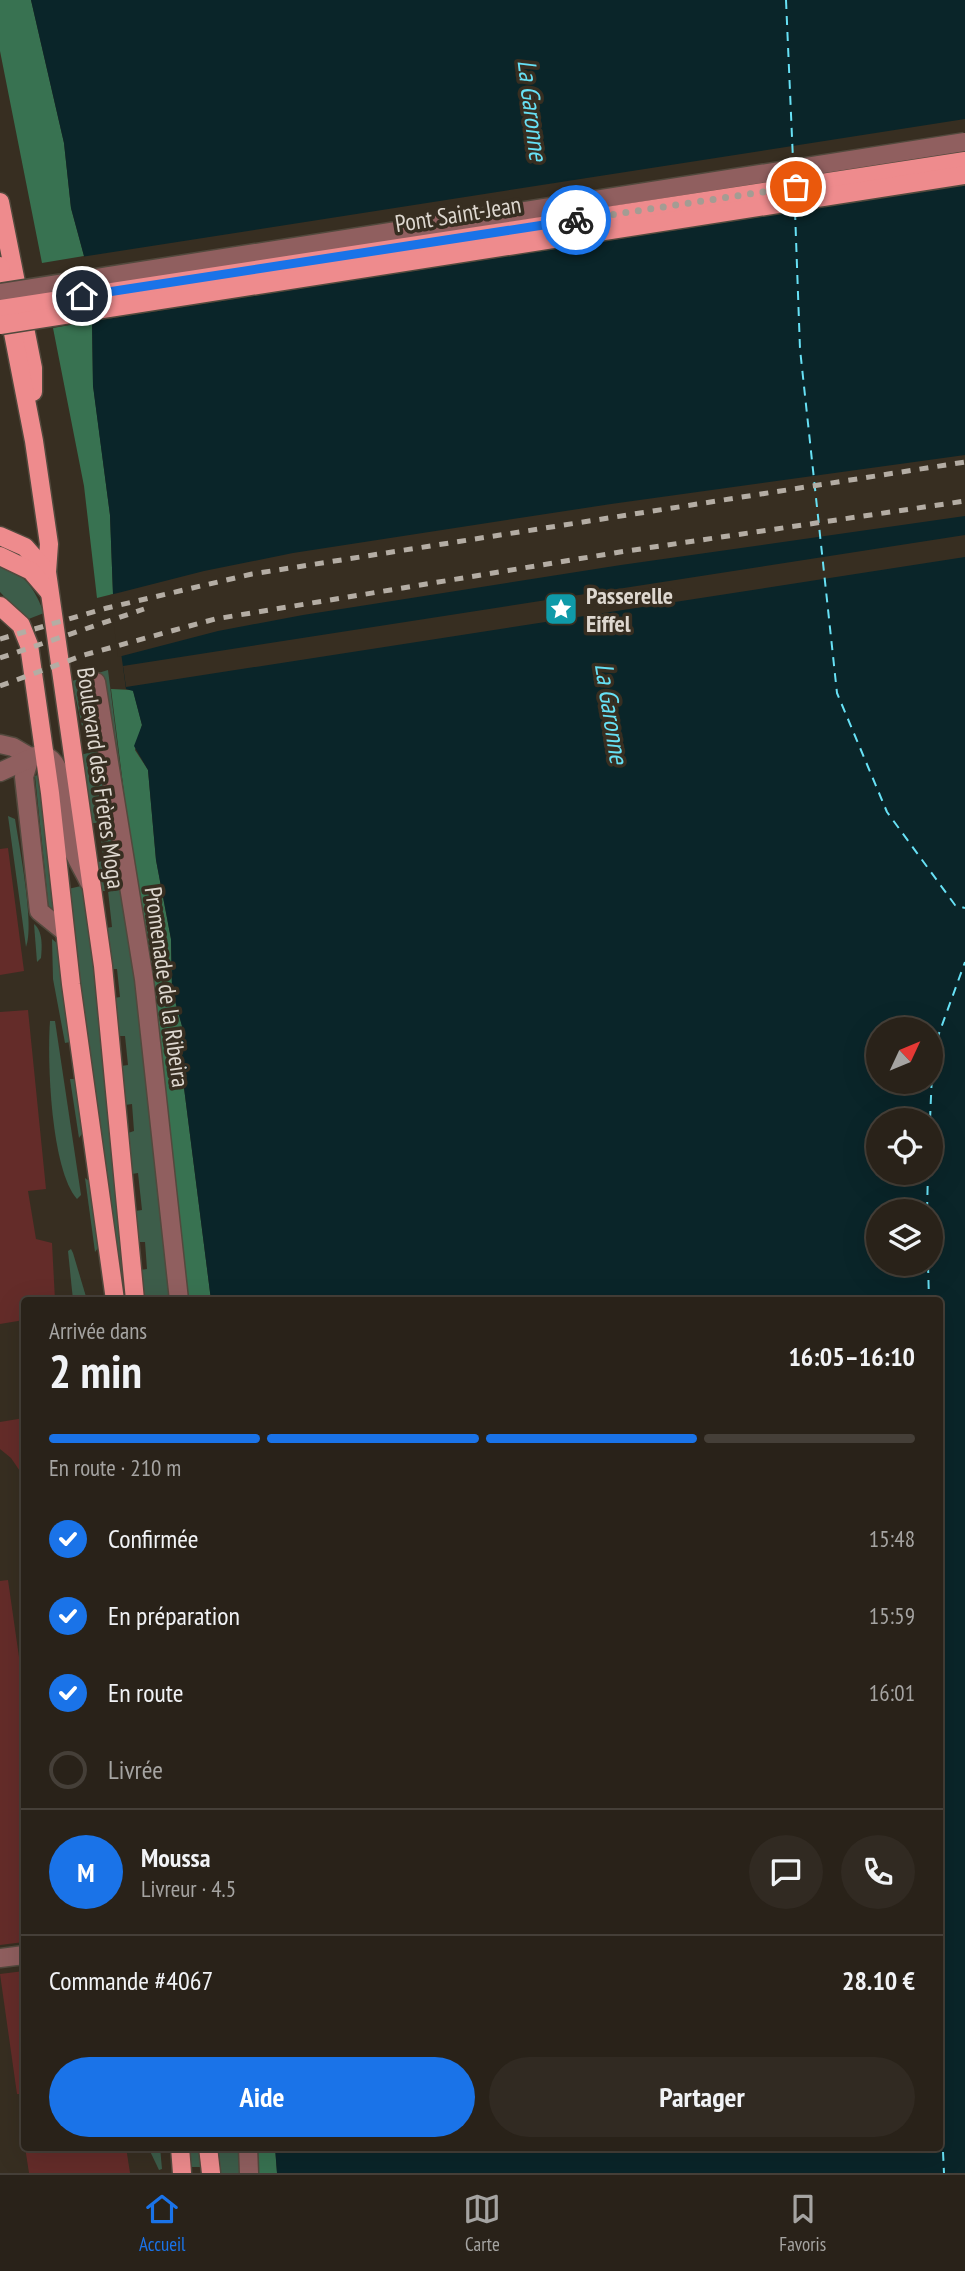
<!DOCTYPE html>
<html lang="fr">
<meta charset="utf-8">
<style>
body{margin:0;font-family:"PT Sans Narrow",sans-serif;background:#312a22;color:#f1f3f6;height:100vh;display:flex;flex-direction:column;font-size:26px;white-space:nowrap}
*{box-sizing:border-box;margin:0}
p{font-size:23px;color:#a5a4a2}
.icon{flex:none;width:38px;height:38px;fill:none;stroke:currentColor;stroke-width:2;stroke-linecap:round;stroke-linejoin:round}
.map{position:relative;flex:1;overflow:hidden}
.panel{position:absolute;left:21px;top:1297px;width:922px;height:854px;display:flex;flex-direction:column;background:#292219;border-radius:7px;box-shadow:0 7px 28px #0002,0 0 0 2px #453f38}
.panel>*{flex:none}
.needle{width:46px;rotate:46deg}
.buttons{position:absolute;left:866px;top:1017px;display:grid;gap:14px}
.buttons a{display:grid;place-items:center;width:77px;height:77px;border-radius:50%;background:#292219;box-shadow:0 7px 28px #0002,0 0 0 2px #453f38;font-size:35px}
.pin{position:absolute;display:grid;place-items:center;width:60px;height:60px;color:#fff;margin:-30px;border:4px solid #fff;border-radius:50%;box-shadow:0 2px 7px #0007}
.courier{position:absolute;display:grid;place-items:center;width:70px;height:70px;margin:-35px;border:5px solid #1a73e8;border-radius:50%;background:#fff;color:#222;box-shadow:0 2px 9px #0007}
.summary em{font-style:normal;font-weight:800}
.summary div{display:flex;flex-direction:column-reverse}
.summary{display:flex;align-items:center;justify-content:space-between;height:119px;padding:0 28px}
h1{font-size:46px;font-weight:800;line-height:52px}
.bar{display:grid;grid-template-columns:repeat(4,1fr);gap:10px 7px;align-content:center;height:84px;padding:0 28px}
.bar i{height:9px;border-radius:5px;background:#453f38}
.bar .on{background:#1a73e8}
.bar p{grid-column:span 4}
.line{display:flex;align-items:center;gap:18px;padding:0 28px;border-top:2px solid #453f38}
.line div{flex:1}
.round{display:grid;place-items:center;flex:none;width:74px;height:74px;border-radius:37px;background:#312a22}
ol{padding:0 28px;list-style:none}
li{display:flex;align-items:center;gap:21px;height:77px}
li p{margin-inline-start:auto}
li .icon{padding:7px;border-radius:50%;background:#1a73e8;color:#fff;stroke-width:4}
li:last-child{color:#a5a4a2}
li i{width:38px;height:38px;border:4px solid #453f38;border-radius:50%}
.button{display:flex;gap:14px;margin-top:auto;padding:14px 28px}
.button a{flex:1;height:80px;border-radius:42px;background:#1a73e8;color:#fff;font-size:28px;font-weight:800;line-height:80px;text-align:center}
.button a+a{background:#312a22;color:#f1f3f6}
.dock{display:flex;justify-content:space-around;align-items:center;height:98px;border-top:2px solid #453f38;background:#292219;font-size:19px;color:#a5a4a2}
.dock a{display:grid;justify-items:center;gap:4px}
.dock .on{color:#1a73e8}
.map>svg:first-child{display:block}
</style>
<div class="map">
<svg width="965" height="2173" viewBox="0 0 965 2173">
<rect width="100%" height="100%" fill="#372e21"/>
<!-- green -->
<g fill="#3d5d4a">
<path d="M0,566C25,573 35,590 44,613L26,620L0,592Z"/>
<path d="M108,670L161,1088L182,1300H142L140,1270L147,1269L145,1242H137L135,1211L142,1210L138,1173L132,1174L128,1133L134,1131L132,1104L125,1105L121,1066L128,1065L125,1036H118L114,998L120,997L117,969H110L106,928L112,927L108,891H101L98,862L104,861L98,823H91L80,755L88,753L72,681Z"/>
<path d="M40,774L57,912L49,911L36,786L35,776Z"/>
<path d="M8,816L15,819C19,845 35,926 26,947Z"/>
<path d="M81,886L86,895L129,1300H122L68,889Z"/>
<path d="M34,924C43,931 42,947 41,958L37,962Z"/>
<path d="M52,939L58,944L70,1042L65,1043L53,979Z"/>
<path d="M50,1021H55L81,1195L77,1199C51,1170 47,1061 50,1021Z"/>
<path d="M70,1079H75L84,1131L79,1138Z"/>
<path d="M85,1178L93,1184L101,1244L95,1252Z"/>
<path d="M71,1249L73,1253L87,1300H73L68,1251Z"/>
<path d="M148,2147H160L162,2169L159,2170Z"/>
<path d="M186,2147H199L202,2167H189Z"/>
<path d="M215,2147H255L257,2173H219Z"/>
</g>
<!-- forest -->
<g fill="#387251">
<path d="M0,0H31L64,143L71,208L84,256L42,263L0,51Z"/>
<path d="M92,321L93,385L110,515L113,594L97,598L84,486L53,328Z"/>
<path d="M111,689L133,690L142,725L135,750L148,770L156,860L171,939L172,990L182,1026V1072L211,1300H182L161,1088Z"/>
<path d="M256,2147H275L277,2173H257Z"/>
</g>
<!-- water -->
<path fill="#0a2529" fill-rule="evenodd" d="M31,0H965V2173H277L275,2147H940V1300H211L182,1072V1026L172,990L171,939L156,860L148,770L134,746L142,725L133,691L126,689L113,594L110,515L93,386L92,321L84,256L71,208L64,143ZM878,1029H931V1082H878ZM878,1120H931V1172H878ZM878,1211H931V1264H878Z"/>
<!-- pier -->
<g fill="#372e21">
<path d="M965,119V185L88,322L81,257Z"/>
<path d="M965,455V516L621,565L303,615L218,631L118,657L110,595L204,571L293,553L611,504Z"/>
<path d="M965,535V557L126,687L123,666Z"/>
</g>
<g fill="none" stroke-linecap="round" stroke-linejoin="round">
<!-- ferry -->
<g stroke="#67e1f5" stroke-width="2" stroke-dasharray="9 7" stroke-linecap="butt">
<path d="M786,0L793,160"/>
<path d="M795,211L800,349L837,693L887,812L955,905L965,908"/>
<path d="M930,1120L933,1050L965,962"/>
<path d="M927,1211L928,1172"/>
<path d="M928,1264L929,1300"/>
<path d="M940,2088L944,2173"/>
</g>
</g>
<!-- building -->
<g fill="#642c29">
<path d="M8,848L24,971L0,975V849Z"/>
<path d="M28,1010L46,1189L28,1191L36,1239L52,1243L55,1300H24V1320L0,1324V1012Z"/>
<path d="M24,1418V1477L11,1458L0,1449V1422Z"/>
<path d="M8,1580L24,1692V1942L0,1945V1581Z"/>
<path d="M24,1971V2094H17L0,1974Z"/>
<path d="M25,2147H126L130,2173H29Z"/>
</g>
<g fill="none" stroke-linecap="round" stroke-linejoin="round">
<defs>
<g id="minor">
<path d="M96,682L144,979L179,1300"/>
<path d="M0,744L13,747L30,757L24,777L39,911L65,932"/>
<path d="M44,755C70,765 62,818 70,842C74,856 83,869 89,882"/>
<path d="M0,772L35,756"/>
<path d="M0,1958L24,1955"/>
<path d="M248,2147L249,2173"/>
</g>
<g id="major">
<path d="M0,202L33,368V392"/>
<path d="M0,266L34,441L49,544L47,572L103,966L135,1300"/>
<path d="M0,536L25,547L47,572"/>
<path d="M0,556L31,571L49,592"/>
<path d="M0,606L21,625L29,645L50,793L71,984L115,1300"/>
<path d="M180,2147L182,2173"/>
<path d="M208,2147L211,2173"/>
</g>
</defs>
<!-- minor casing -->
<use href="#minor" stroke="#52493d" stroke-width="21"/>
<!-- major casing -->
<use href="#major" stroke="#52493d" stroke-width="21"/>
<!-- minor -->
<use href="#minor" stroke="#905f5f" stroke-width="18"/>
<!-- major -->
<use href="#major" stroke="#ee8b8d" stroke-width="18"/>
<!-- rail -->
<g stroke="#b4ada4" stroke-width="5" stroke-dasharray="9 9" stroke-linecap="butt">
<path d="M0,639L107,608L252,574L965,462"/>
<path d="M0,658L144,609"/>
<path d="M0,686L84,655L215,619L620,552L965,501"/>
</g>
<defs>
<path id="minor-bridge" d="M0,293L965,142"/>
<g id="major-bridge">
<path d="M0,309L965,161"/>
<path d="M0,325L965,175"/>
</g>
</defs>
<!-- minor-bridge casing -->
<use href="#minor-bridge" stroke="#52493d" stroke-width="21" stroke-linecap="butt"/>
<!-- major-bridge casing -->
<use href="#major-bridge" stroke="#52493d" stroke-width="21" stroke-linecap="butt"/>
<!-- minor-bridge -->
<use href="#minor-bridge" stroke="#905f5f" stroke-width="18"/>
<!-- major-bridge -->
<use href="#major-bridge" stroke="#ee8b8d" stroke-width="18"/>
</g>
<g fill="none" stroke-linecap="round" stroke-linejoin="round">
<!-- done -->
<path stroke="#a49c93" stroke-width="7" stroke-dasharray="0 12.6" d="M576,220L796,187"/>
<!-- route -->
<path stroke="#1a73e8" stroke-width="9" d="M82,296L576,220"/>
</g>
<!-- icons -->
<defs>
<symbol id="sight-square" viewBox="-11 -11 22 22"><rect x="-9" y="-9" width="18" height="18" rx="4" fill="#0f9aa8" stroke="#372e21"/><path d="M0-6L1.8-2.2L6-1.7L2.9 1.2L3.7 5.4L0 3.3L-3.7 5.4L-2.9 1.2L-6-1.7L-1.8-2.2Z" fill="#fff"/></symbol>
</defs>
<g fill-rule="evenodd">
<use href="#sight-square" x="542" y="590" width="38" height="38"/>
</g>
<g text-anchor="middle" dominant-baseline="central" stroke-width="7" stroke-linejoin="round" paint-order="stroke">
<!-- street labels -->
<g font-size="24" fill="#ded8d0" stroke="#372e21">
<text transform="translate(458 214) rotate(-9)">Pont Saint-Jean</text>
<text transform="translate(101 778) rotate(82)">Boulevard des Frères Moga</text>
<text transform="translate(167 987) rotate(82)">Promenade de la Ribeira</text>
</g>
<!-- poi labels -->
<g font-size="24" font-weight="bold" fill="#ded8d0" stroke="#372e21" text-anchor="start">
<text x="586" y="595">Passerelle<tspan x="586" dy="28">Eiffel</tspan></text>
</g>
<!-- water labels -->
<g font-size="26" font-style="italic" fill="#67e1f5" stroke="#372e21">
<text transform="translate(533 110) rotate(83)">La Garonne</text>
<text transform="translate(612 713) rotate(81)">La Garonne</text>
</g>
</g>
</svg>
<div class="buttons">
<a><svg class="needle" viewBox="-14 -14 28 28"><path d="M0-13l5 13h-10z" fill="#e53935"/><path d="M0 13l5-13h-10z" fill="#a5a4a2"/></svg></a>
<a><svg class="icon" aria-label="locate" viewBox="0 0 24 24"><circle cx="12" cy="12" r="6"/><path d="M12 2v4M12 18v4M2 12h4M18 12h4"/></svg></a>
<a><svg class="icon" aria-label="layers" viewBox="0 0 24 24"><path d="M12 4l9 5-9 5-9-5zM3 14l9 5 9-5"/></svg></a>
</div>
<div class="pin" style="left:796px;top:187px;background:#ea580c"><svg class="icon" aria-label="bag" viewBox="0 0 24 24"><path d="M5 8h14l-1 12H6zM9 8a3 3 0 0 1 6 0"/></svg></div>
<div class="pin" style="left:82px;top:296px;background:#1f2937"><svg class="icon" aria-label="home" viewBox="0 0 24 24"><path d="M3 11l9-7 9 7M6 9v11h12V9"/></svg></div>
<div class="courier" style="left:576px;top:220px"><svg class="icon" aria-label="bike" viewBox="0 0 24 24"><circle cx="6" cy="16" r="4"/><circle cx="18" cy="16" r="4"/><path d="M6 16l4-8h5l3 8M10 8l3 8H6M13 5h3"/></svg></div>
<section class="panel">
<div class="summary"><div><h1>2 min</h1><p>Arrivée dans</p></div><em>16:05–16:10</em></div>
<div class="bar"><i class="on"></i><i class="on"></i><i class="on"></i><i></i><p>En route · 210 m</p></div>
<ol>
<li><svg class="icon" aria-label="check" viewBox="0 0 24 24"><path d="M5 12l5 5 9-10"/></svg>Confirmée<p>15:48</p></li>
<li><svg class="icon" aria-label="check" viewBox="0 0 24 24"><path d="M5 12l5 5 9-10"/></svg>En préparation<p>15:59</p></li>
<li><svg class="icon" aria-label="check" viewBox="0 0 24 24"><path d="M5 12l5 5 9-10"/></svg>En route<p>16:01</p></li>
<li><i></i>Livrée</li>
</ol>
<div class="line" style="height:126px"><b class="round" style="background:#1a73e8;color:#fff">M</b><div><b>Moussa</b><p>Livreur · 4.5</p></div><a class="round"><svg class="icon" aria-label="chat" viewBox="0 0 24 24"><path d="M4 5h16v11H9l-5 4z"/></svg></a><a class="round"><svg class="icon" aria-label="phone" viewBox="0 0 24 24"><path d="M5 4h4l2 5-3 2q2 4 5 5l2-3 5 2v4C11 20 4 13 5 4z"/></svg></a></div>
<div class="line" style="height:91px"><div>Commande #4067</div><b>28.10 €</b></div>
<div class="button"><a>Aide</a><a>Partager</a></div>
</section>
</div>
<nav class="dock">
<a class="on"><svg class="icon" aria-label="home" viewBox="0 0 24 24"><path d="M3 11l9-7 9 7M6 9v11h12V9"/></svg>Accueil</a>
<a><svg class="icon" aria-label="map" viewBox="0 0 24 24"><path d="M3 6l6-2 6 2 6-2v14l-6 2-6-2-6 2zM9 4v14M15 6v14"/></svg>Carte</a>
<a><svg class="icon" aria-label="saved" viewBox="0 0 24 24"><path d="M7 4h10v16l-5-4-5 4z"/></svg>Favoris</a>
</nav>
